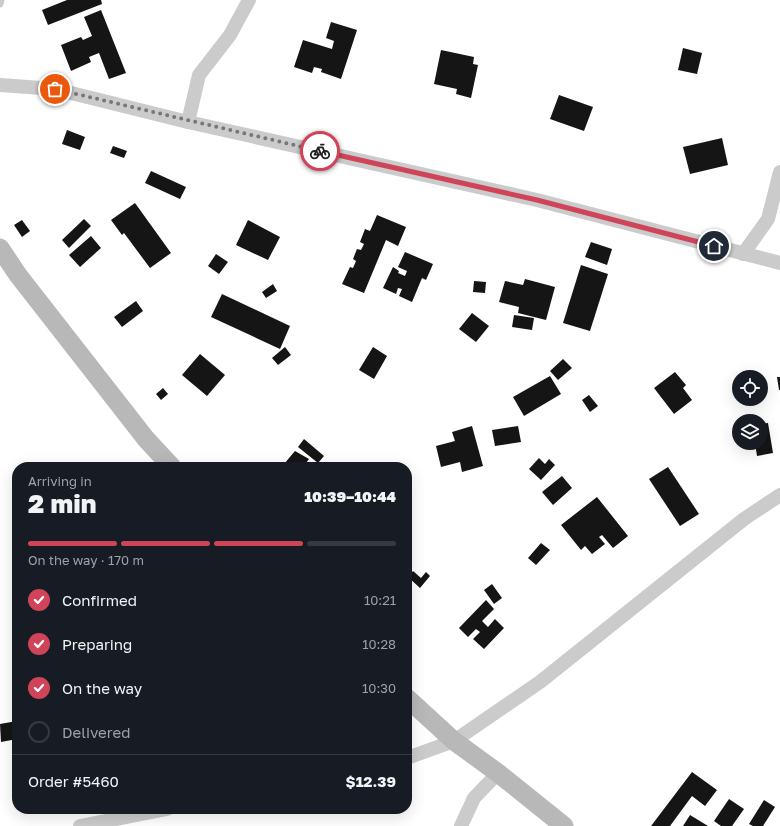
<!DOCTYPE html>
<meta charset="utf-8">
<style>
body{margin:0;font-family:"Golos Text",sans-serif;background:#20242c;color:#f1f3f6;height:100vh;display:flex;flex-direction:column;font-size:15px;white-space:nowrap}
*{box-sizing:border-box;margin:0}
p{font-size:13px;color:#9ea1a6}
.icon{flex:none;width:22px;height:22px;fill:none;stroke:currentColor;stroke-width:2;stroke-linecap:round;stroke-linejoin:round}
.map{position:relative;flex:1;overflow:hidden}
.sheet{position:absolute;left:12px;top:462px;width:400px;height:352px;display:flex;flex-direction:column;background:#171b24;border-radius:16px;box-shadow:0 4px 16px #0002}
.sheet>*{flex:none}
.fabs{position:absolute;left:732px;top:370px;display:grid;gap:8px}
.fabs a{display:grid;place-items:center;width:36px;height:36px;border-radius:50%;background:#171b24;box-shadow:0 4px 16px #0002;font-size:20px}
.pin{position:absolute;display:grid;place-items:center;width:34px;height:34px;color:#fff;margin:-17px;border:2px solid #fff;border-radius:50%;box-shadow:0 1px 4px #0007}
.courier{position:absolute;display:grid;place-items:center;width:40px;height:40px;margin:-20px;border:3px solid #d04459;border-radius:50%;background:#fff;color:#222;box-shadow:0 1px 5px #0007}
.headline em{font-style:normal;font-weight:800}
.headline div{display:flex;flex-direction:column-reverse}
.headline{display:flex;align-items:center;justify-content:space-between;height:68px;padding:0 16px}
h1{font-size:26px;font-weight:800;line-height:30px}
.bar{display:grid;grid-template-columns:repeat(4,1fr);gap:6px 4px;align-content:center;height:48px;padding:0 16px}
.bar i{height:5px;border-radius:3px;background:#363941}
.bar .current{background:#d04459}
.bar p{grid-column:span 4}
.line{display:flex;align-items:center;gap:10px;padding:0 16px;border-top:1px solid #363941}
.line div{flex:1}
ol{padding:0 16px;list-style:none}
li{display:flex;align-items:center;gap:12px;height:44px}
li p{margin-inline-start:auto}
li .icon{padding:4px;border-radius:50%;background:#d04459;color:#fff;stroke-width:4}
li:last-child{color:#9ea1a6}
li i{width:22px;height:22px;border:2px solid #363941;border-radius:50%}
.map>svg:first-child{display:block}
</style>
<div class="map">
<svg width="780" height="826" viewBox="0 0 780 826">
<rect width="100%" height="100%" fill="#fff"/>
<!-- building -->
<g fill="#151515">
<path d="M67,0H101L102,4L48,25L42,10Z"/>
<path d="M101,10L126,73L109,79L99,53L89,57L91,62L71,71L61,45L81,37L83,40L92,36L84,17Z"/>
<path d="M331,22L357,30L341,79L321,72L322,69L314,67L312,73L294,67L303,40L332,49L334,41L326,38Z"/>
<path d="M683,48L702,53L697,74L678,70Z"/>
<path d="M441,50L474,57L473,64L478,65L471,98L456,94L457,89L434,84Z"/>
<path d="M559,95L593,107L584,131L550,119Z"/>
<path d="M67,130L85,137L80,150L62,144Z"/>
<path d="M722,138L728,165L690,174L683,147Z"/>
<path d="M113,146L127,151L124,158L110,153Z"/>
<path d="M151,171L186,187L180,199L145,183Z"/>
<path d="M135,203L171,253L150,268L124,233L122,235L111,220Z"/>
<path d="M377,215L406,227L398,246L386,240L364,293L342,284L350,267L353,268L356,261L353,259L357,249L361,250L364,244L360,242L365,229L370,231Z"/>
<path d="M84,219L91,226L69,248L62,240Z"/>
<path d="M22,220L30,231L22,237L14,225Z"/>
<path d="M248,220L280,237L268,260L236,245Z"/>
<path d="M91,236L101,248L80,267L69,255Z"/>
<path d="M591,242L612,249L607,265L585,257Z"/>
<path d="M405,252L433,264L426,280L422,278L412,302L399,296L402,289L398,288L396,294L383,288L393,267L399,271L398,273L405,276L407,271L398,267Z"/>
<path d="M216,254L228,262L219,274L208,266Z"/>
<path d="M581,265L608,274L590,331L563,323Z"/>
<path d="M525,279L555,287L546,320L518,313L519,307L499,302L505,281L523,285Z"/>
<path d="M474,281L486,282L485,293L473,292Z"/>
<path d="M273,284L277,291L266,298L262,292Z"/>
<path d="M222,294L290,326L280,349L211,317Z"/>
<path d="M136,301L143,311L122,327L114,317Z"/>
<path d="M472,313L489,326L476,342L459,329Z"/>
<path d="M514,315L534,318L532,330L512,327Z"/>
<path d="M285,347L291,355L278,365L272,358Z"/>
<path d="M373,347L387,356L374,379L359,370Z"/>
<path d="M200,354L225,375L207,396L182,375Z"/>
<path d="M563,359L572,368L558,380L550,371Z"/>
<path d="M675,372L686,385L683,388L692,400L674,414L654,388Z"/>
<path d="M550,376L561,394L524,416L513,397Z"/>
<path d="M777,377H780V390H779Z"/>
<path d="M163,388L168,394L161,400L156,394Z"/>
<path d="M589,395L598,406L590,412L582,400Z"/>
<path d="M768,423L773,453L757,456L755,443H761V424Z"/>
<path d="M472,426L483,466L462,472L460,462L441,467L436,446L455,441L452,432Z"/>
<path d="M518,426L521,442L495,446L492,430Z"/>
<path d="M304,439L324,456L318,463L298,447Z"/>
<path d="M295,451L309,459L306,463L310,467H288L284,464Z"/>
<path d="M539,458L545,464L549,459L555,465L541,480L529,469Z"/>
<path d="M668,467L699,514L680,526L649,479Z"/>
<path d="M562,476L572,488L553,505L542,492Z"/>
<path d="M597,497L628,536L613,548L602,535L599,537L605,544L592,554L585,546L581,550L561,525Z"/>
<path d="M541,543L550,550L536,565L528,558Z"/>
<path d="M413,571L421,578L426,572L430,576L420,588L408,577Z"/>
<path d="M492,584L502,598L494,604L484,590Z"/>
<path d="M486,600L494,609L482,621L488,627L495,619L504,628L484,649L473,639L480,632L476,629L468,637L459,628Z"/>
<path d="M17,721V739L1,742L0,724Z"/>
<path d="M692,772L717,790L705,806L692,796L670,826H651Z"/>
<path d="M729,799L744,809L732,826H721L714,821Z"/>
<path d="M764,800L775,807L763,826H753L749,824Z"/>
<path d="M690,815L708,826H683Z"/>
</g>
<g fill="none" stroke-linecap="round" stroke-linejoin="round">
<!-- service -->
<path stroke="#cbcbcb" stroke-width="7" d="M0,4L1,0"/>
<!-- minor -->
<g stroke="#cbcbcb" stroke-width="14">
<path d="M0,85L55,89L188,122L537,200L780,263"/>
<path d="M188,122L199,75L230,35L249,0"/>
<path d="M743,254L768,219L780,172"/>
<path d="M407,758L454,741L540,682L744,519L780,495"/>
<path d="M80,826L167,809"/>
<path d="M461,826L474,798L498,773"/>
</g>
<!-- secondary -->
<g stroke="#b8b8b8" stroke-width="19">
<path d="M0,248L18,275L146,439L172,467"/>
<path d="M407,698L454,741L498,773L564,826"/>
</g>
</g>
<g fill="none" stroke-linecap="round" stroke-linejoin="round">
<!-- done -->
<path stroke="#777" stroke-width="4" stroke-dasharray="0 7.2" d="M55,89L320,151"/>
<!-- route -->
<path stroke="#d04459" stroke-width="5" d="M320,151L537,200L714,246"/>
</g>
</svg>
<div class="fabs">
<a><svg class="icon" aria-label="locate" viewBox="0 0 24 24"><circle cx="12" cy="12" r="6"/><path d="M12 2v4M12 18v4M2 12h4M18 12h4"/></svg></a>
<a><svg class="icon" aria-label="layers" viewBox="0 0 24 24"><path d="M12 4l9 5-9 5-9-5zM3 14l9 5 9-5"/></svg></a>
</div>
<div class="pin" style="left:55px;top:89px;background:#ea580c"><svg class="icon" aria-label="bag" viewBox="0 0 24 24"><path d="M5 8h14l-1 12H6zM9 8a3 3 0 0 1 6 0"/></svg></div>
<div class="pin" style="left:714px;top:246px;background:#1f2937"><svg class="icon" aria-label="home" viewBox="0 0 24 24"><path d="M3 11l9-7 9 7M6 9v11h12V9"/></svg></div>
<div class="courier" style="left:320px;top:151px"><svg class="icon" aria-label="bike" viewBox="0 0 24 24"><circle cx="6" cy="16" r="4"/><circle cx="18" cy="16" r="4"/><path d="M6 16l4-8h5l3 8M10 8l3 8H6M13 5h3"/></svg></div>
<section class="sheet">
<div class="headline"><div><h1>2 min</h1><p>Arriving in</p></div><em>10:39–10:44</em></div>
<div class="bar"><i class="current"></i><i class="current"></i><i class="current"></i><i></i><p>On the way · 170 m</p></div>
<ol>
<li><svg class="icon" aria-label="check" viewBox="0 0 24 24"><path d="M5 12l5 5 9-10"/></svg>Confirmed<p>10:21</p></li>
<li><svg class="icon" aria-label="check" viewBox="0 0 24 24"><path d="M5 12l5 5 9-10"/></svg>Preparing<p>10:28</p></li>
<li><svg class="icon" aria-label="check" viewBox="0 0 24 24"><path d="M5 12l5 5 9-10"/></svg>On the way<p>10:30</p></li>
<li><i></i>Delivered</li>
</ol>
<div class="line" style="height:52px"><div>Order #5460</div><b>$12.39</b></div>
</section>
</div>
